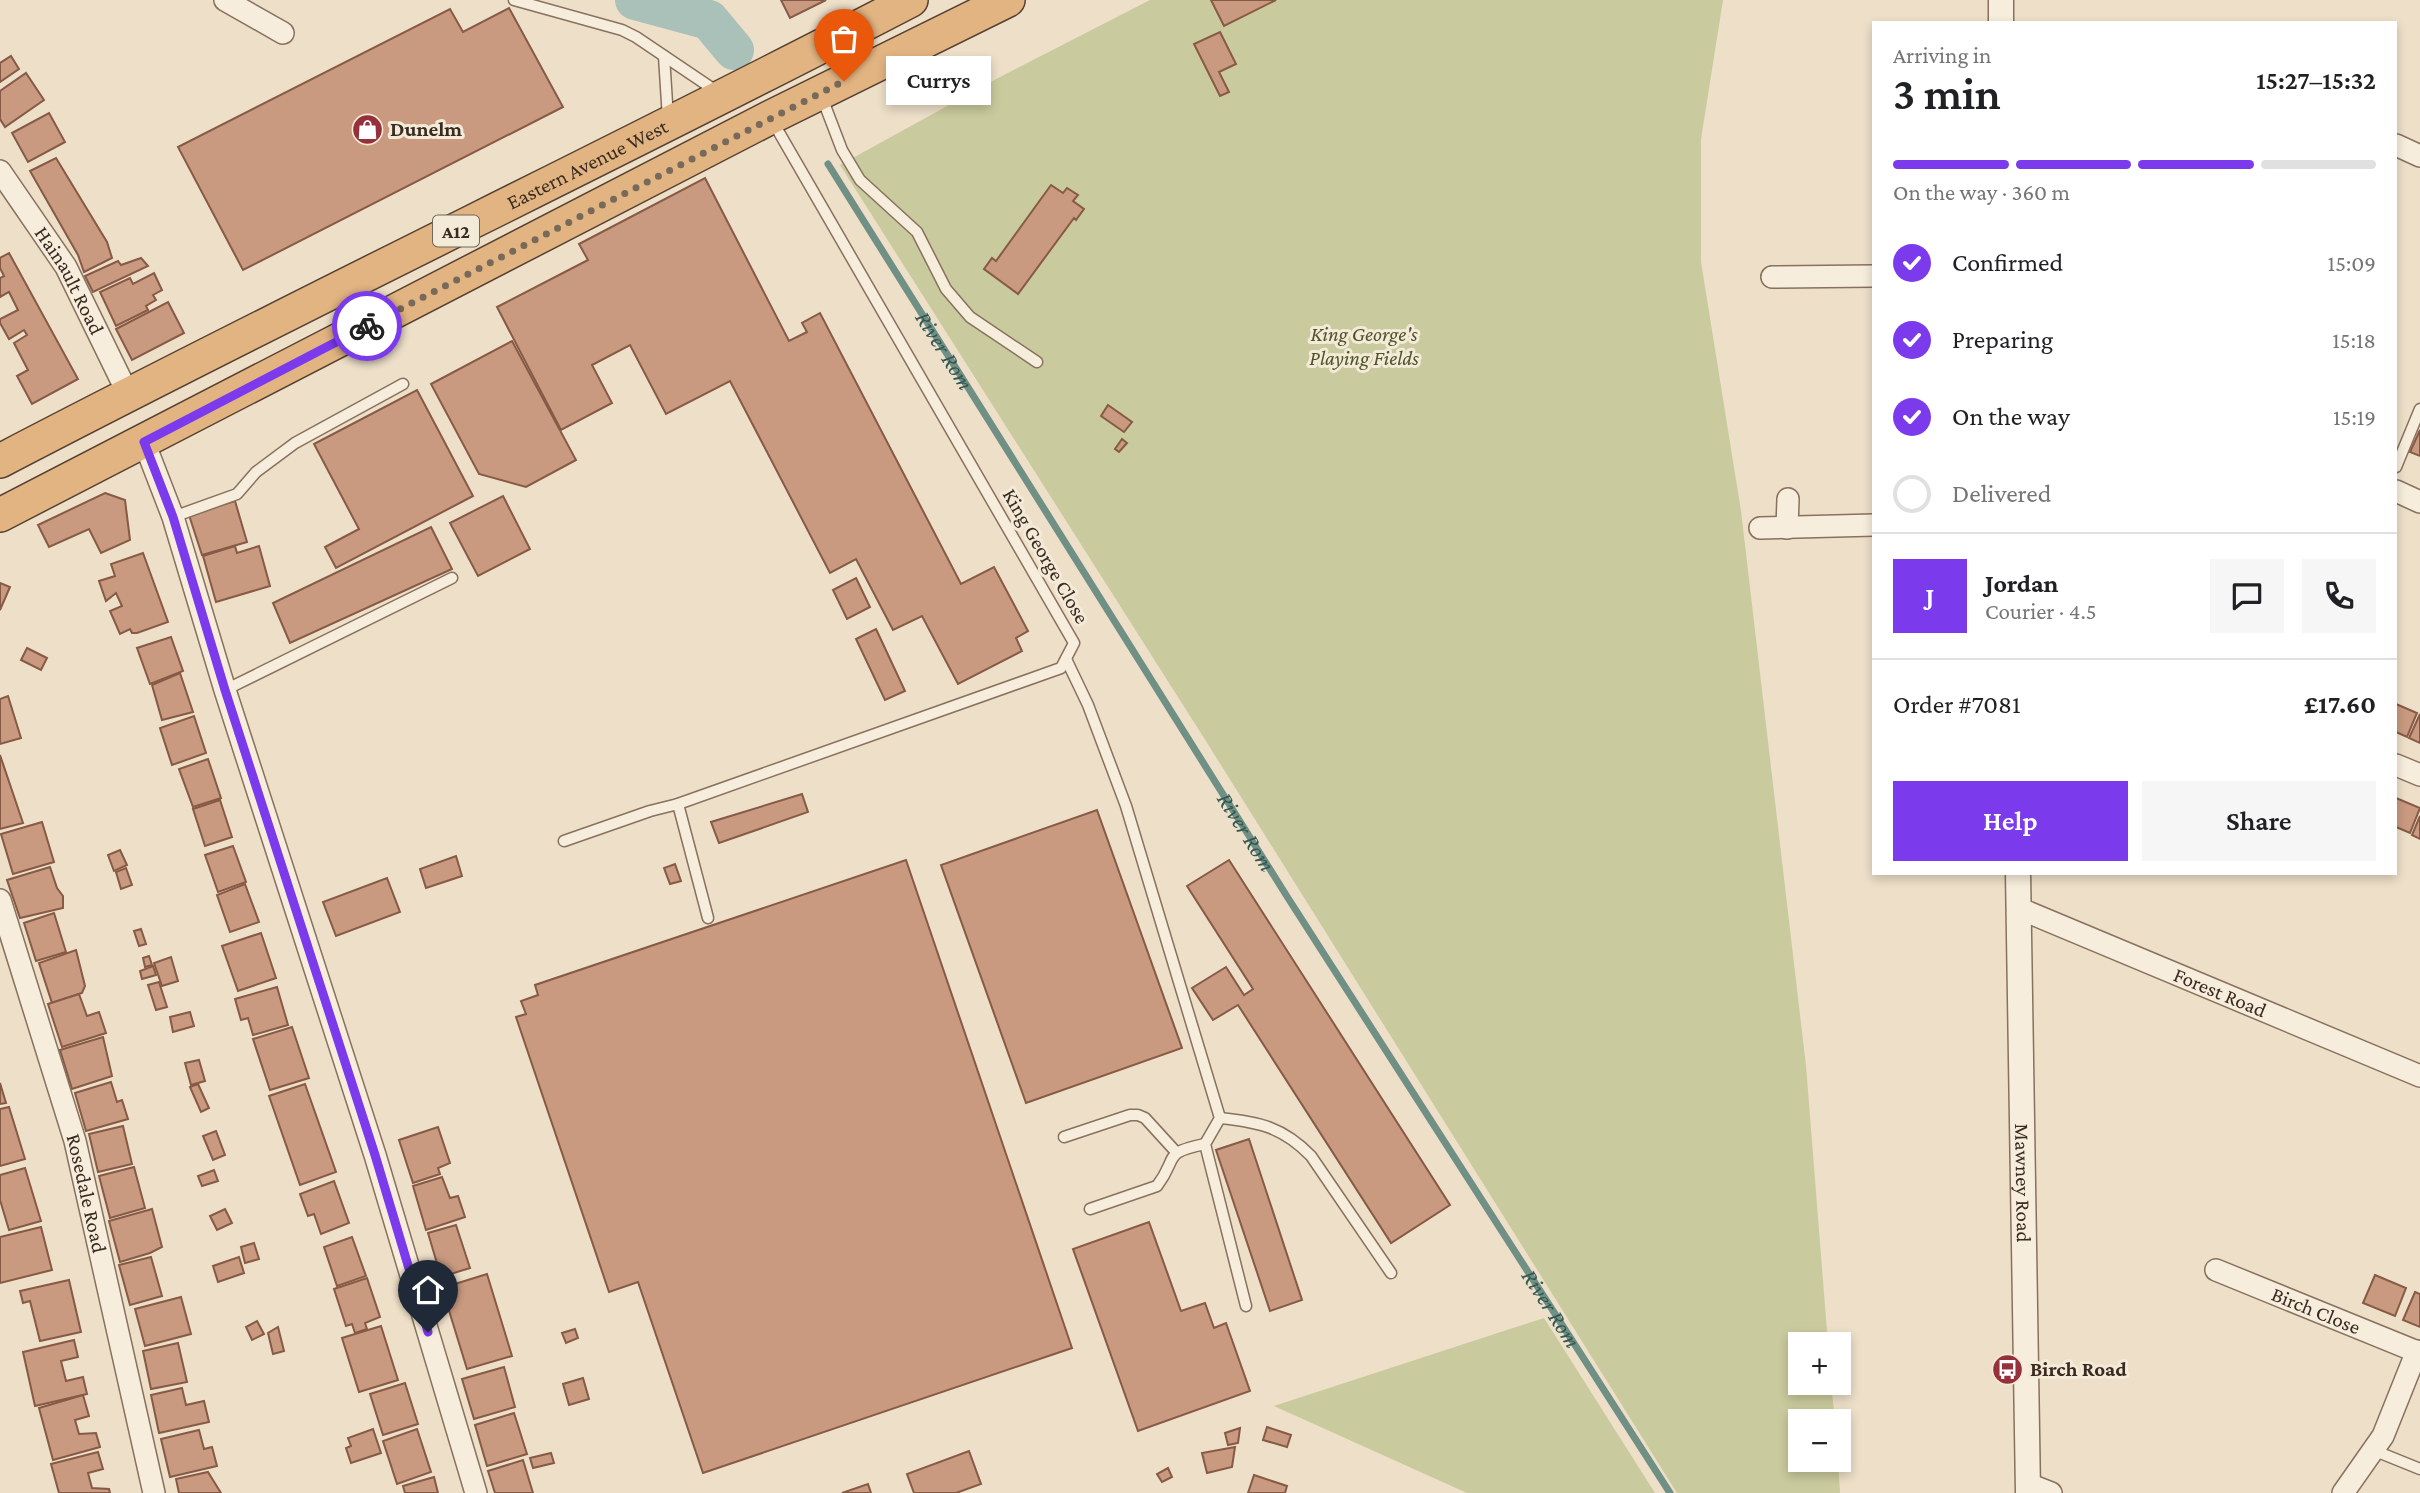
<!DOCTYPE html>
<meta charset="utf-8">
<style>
body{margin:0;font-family:"Crimson Pro",serif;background:#f6f6f6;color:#202124;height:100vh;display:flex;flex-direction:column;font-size:26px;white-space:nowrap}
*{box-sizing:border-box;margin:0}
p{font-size:23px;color:#757577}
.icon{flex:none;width:38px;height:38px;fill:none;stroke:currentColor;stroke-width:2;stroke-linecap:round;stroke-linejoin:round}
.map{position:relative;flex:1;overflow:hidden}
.side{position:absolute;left:1872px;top:21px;width:525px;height:854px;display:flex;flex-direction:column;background:#fff;border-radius:0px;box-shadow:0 4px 10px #0003}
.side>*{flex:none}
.controls{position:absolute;left:1788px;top:1332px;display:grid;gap:14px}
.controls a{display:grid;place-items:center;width:63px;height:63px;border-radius:0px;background:#fff;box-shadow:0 4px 10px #0003;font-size:35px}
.pin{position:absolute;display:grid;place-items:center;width:60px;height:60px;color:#fff;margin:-72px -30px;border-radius:50% 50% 50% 0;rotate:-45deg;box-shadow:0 0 7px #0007}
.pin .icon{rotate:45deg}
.courier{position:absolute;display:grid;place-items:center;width:70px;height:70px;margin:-35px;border:5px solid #7c3aed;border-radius:50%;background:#fff;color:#222;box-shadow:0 2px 9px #0007}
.bubble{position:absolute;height:49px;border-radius:0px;background:#fff;box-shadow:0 4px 10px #0003;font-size:23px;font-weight:600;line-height:49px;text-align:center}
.head em{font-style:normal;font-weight:600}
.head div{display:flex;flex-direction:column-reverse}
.head{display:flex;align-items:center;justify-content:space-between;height:119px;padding:0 21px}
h1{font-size:46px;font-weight:600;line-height:52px}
.bar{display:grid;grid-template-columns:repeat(4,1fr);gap:10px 7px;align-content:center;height:84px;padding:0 21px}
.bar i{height:9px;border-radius:5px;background:#e0e0e0}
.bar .on{background:#7c3aed}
.bar p{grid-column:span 4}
.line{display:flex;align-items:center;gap:18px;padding:0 21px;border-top:2px solid #e0e0e0}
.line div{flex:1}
.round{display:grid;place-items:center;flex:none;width:74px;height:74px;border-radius:0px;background:#f6f6f6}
ol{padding:0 21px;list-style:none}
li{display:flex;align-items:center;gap:21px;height:77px}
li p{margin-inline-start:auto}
li .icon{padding:7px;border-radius:50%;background:#7c3aed;color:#fff;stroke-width:4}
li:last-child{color:#757577}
li i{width:38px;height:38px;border:4px solid #e0e0e0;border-radius:50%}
.button{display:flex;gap:14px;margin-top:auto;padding:14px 21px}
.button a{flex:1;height:80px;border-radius:0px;background:#7c3aed;color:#fff;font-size:28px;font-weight:600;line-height:80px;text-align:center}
.button a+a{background:#f6f6f6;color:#202124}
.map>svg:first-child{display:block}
</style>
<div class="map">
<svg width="2420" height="1493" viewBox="0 0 2420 1493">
<rect width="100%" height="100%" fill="#eddfc8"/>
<!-- green -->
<g fill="#c9ca9d">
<path d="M1150,0H1723L1701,139V262L1741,511L1806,1066L1828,1344H1801V1382L1831,1383L1835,1421H1801V1460H1838L1840,1493H1677L1204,738L840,165L1000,77Z"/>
<path d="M1544,1318L1655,1493H1467L1274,1406Z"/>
</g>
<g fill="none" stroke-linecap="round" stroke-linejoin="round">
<!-- stream -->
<path stroke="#708f85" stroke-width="7" id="s1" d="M828,164L1288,898L1670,1493"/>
<!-- river -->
<path stroke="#a9c1b8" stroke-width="40" d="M635,0L709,20L734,50"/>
</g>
<!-- building -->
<g fill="#c99980" stroke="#865a45" stroke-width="2">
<path d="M781,0H826L790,18Z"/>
<path d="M1211,0H1276L1224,26Z"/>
<path d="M509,8L563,107L243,270L178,147L450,9L463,32Z"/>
<path d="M1220,32L1236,64L1219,72L1229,92L1220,96L1194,44Z"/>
<path d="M11,56L19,69L0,82V63Z"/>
<path d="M26,73L44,100L5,127L0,119V91Z"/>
<path d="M49,113L65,142L28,162L12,133Z"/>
<path d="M56,158L107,242L112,258L84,272L78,255L30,171Z"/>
<path d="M705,178L789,341L807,332L802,323L820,313L961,584L994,567L1028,631L1016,638L1022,651L958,684L922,616L893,630L856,559L830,573L730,381L666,414L630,345L592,365L612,403L561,430L497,307L588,260L579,244Z"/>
<path d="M1051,185L1063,193L1067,188L1078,195L1073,201L1084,209L1076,220L1074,218L1018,294L984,269L992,258L996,261Z"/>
<path d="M9,253L78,379L32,404L17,376L28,370L14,343L27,335L24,330L9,339L0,323V319L18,310L9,292L0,297V278L4,276L0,268V258Z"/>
<path d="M141,258L148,266L93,292L85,276L118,261L121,265Z"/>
<path d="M154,273L162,290L153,295L156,300L146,306L148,310L116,326L100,292L130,278L133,284Z"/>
<path d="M168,302L184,333L132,360L116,329Z"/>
<path d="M512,341L576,460L526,487L479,474L431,384Z"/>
<path d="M417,390L473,496L336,568L325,547L359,529L314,444Z"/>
<path d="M1108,405L1132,422L1124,432L1101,416Z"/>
<path d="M2420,430V456L2410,452Z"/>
<path d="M1122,439L1127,443L1119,452L1115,449Z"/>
<path d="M105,493L125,500L130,540L101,553L89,529L49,547L38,525Z"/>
<path d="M503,496L530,549L478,576L450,523Z"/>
<path d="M235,501L247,542L202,555L189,515Z"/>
<path d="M431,527L452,569L290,643L273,603Z"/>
<path d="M235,546L237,553L259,546L270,586L216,602L203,556Z"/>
<path d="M143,553L168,622L137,633H132L130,629L120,634L110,611L122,606L116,593L106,601L99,581L115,576L111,564Z"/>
<path d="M856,578L870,607L847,619L833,590Z"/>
<path d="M0,583L10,587L0,610Z"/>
<path d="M876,629L905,691L885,700L856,639Z"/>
<path d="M171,637L183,671L150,684L137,648Z"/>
<path d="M27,648L47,658L41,670L21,660Z"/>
<path d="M180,673L193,712L162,720L152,685Z"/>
<path d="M8,696L21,738L0,744V699Z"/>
<path d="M2396,704L2417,713L2407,737L2396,732Z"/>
<path d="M2420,714V743L2409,738Z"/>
<path d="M194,716L206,753L172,765L160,728Z"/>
<path d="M0,755L23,823L0,829Z"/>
<path d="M208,759L221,798L193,807L179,769Z"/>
<path d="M802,794L808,812L719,843L711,822Z"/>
<path d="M2396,798L2420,808L2410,833L2396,827Z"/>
<path d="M220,800L232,837L205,846L193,809Z"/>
<path d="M1097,810L1182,1048L1026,1103L941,865Z"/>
<path d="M2420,816V839L2412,835Z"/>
<path d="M42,822L54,862L13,874L1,834Z"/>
<path d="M233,846L246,882L218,892L205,855Z"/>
<path d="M120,850L127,865L114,871L108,855Z"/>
<path d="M456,856L462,876L426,888L420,869Z"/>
<path d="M906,860L1072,1348L703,1473L638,1282L609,1292L516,1017L526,1014L521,1001L538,995L535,985Z"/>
<path d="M1229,860L1450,1205L1391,1243L1238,1005L1213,1020L1192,988L1226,967L1244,995L1253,989L1187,886Z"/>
<path d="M675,864L681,881L670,884L664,868Z"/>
<path d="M50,867L57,888L63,896V908L20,918L7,880Z"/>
<path d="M126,868L132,885L121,889L116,872Z"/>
<path d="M387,878L400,912L336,936L323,902Z"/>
<path d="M245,884L259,922L230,932L217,895Z"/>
<path d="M54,913L66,952L36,961L24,923Z"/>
<path d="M141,929L146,944L139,946L134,931Z"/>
<path d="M261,933L276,978L238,991L222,946Z"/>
<path d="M76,950L85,986L82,993L52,1003L39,963Z"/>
<path d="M149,956L152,965L145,967L143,958Z"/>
<path d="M171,957L178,981L162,986L154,963Z"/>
<path d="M153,966L156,975L142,979L140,971Z"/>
<path d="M159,982L167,1007L156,1010L148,985Z"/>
<path d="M277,987L288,1025L253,1035L248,1018L241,1020L235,999Z"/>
<path d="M79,994L87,1016L99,1012L106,1033L62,1047L48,1004Z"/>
<path d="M190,1012L194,1026L173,1032L170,1017Z"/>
<path d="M292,1027L309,1078L270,1090L253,1039Z"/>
<path d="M103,1037L112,1076L72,1089L60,1050Z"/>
<path d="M199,1060L205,1081L191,1085L185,1063Z"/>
<path d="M111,1082L117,1102L122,1100L128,1119L86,1131L75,1093Z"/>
<path d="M0,1083L6,1103L0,1104Z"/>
<path d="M198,1084L209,1108L201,1112L190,1087Z"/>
<path d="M305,1084L336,1172L300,1185L269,1096Z"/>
<path d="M9,1107L25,1159L0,1166V1109Z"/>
<path d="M123,1126L132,1164L98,1172L89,1134Z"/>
<path d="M438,1127L450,1163L438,1168L440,1174L413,1183L399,1140Z"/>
<path d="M216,1131L225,1155L213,1160L203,1136Z"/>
<path d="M1249,1139L1302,1300L1270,1311L1216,1150Z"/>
<path d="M134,1167L145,1208L110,1218L99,1176Z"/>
<path d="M25,1168L41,1221L9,1230L0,1200V1175Z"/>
<path d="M214,1170L218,1181L202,1186L198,1176Z"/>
<path d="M442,1177L450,1198L458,1196L465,1217L426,1230L413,1186Z"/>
<path d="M334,1181L349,1223L321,1234L314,1214L308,1216L300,1194Z"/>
<path d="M152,1209L162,1247L150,1253L120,1262L109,1221Z"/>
<path d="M225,1209L232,1223L217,1230L210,1216Z"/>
<path d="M1149,1222L1181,1311L1205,1303L1214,1328L1226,1323L1250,1391L1138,1431L1073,1249Z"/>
<path d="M456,1225L470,1268L441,1277L428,1233Z"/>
<path d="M41,1227L52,1270L0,1283V1237Z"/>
<path d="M352,1237L366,1276L337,1286L324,1247Z"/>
<path d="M254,1243L259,1259L245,1263L241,1247Z"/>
<path d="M151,1257L162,1296L130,1305L119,1265Z"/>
<path d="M239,1257L244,1273L218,1282L213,1266Z"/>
<path d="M487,1274L512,1356L467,1369L442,1288Z"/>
<path d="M2375,1275L2406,1288L2395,1316L2363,1303Z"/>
<path d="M367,1278L380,1317L365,1323L367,1329L355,1333L352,1324L346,1326L334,1289Z"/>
<path d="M69,1280L81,1332L40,1341L30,1301L23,1303L20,1291Z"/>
<path d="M2415,1292L2420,1294V1327L2403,1320Z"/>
<path d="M181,1297L191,1334L145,1346L135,1309Z"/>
<path d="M257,1321L264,1334L252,1340L246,1327Z"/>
<path d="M381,1326L398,1380L359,1392L342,1338Z"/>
<path d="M278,1327L284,1351L273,1354L268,1333Z"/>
<path d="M575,1329L578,1338L566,1343L562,1333Z"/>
<path d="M74,1340L78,1357L61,1361L66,1381L83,1377L87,1394L35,1406L23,1352Z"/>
<path d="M178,1343L187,1382L151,1389L143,1351Z"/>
<path d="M504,1367L515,1407L474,1419L462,1379Z"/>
<path d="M583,1378L589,1399L569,1405L563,1384Z"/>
<path d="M405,1383L418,1424L383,1435L370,1394Z"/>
<path d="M182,1388L186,1405L204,1401L209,1422L159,1433L151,1395Z"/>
<path d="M83,1395L89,1416L75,1420L79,1434L96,1433L100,1447L53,1460L39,1408Z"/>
<path d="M514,1413L527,1454L487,1466L475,1425Z"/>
<path d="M1267,1427L1291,1435L1287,1447L1263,1440Z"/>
<path d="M1240,1428L1238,1443L1228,1445L1225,1433Z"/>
<path d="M373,1429L381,1453L351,1463L346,1448L351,1446L348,1438Z"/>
<path d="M417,1429L431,1472L397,1484L383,1441Z"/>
<path d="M199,1430L204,1449L212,1447L217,1466L170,1477L161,1439Z"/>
<path d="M1235,1447L1232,1467L1207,1473L1202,1453Z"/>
<path d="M969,1451L981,1484L956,1493H914L907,1474Z"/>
<path d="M98,1452L103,1469L88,1473L92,1488L109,1489L110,1493H59L51,1464Z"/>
<path d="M551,1453L554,1463L533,1468L530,1458Z"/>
<path d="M523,1460L533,1493H495L488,1471Z"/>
<path d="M1168,1468L1172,1477L1162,1482L1157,1474Z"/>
<path d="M208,1472L221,1493H179L176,1479Z"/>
<path d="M1254,1475L1287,1486L1285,1493H1248Z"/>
<path d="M434,1477L438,1493H405L403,1486Z"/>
<path d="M868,1484L871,1493H842Z"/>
</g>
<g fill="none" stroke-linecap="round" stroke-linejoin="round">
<defs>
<g id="service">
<path d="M514,0L622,30L636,37L719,93"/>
<path d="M664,56L668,119"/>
<path d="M821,95L842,150L860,180L917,232L946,289L970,317L1037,362"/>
<path d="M2396,467L2420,409"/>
<path d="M173,517L237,494L256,472L295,443L403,384"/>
<path d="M1066,659L1088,705L1126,806L1220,1118L1205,1144L1246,1306"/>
<path d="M225,690L452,578"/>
<path d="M678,804L708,918"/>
<path d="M564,841L650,811L678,804L1061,668L1074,643L773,122"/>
<path d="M1220,1118C1259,1122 1283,1127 1311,1156L1391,1273"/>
<path d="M1064,1137L1130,1115H1138L1145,1118L1176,1152"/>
<path d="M1090,1209L1157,1186C1179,1157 1161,1153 1205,1144"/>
<path d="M2373,1450L2420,1469"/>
</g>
<g id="minor">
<path d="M225,0L283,33"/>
<path d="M2396,145L2420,156"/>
<path id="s2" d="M0,171L66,267L128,394"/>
<path d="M1772,277L1874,276"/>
<path d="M144,442L173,517L225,690L375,1155L476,1493"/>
<path d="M2396,491L2420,502"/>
<path d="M1760,528L1874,525"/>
<path d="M1787,528L1788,499"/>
<path d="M2396,765L2420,775"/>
<path id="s3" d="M0,900L75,1141L154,1493"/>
<path id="s4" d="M2018,908L2420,1076"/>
<path id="s5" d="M2216,1270L2420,1353"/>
<path d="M2028,1484L2051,1493"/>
<path d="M2343,1493L2383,1436L2417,1351"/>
</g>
<g id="tertiary">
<path d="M2001,0V23"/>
<path id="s6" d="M2018,873L2028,1493"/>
</g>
<g id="trunk">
<path id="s7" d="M0,461C302,303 609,157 911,0"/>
<path d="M0,515L771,117L1008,0"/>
</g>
</defs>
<!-- service casing -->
<use href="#service" stroke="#88715e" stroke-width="13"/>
<!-- minor casing -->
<use href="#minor" stroke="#88715e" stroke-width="24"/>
<!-- tertiary casing -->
<use href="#tertiary" stroke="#88715e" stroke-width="27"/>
<!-- trunk casing -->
<use href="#trunk" stroke="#564032" stroke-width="36"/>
<!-- service -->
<use href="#service" stroke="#f7eddc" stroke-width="10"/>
<!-- minor -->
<use href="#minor" stroke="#f7eddc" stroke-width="21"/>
<!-- tertiary -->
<use href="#tertiary" stroke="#f7eddc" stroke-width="24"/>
<!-- trunk -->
<use href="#trunk" stroke="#e2b481" stroke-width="33"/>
</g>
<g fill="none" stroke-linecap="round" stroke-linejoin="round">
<!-- done -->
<path stroke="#786a5b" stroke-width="7" stroke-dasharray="0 12.6" d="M367,326L844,81"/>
<!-- route -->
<path stroke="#7c3aed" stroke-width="9" d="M367,326L144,442L173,517L225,690L375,1155L428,1332"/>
</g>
<!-- icons -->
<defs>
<symbol id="shop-disc" viewBox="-11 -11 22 22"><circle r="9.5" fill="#94313a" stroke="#f4ead8"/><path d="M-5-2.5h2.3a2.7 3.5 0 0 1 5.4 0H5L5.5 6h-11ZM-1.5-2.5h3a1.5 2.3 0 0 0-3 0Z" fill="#fff"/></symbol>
<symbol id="bus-disc" viewBox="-11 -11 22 22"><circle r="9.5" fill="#94313a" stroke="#f4ead8"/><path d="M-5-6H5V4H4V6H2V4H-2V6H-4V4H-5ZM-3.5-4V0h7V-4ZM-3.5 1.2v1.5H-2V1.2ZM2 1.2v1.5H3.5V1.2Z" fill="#fff"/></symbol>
</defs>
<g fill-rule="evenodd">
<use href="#shop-disc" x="350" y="112" width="35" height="35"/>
<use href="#bus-disc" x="1990" y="1352" width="35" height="35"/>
</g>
<g text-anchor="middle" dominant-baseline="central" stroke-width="6" stroke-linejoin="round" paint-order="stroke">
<!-- shield labels -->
<rect fill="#f4ead8" stroke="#716458" stroke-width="2" x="433" y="215.5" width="46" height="31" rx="5"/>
<g font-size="19" font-weight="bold" fill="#392b21">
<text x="456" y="231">A12</text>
</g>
<!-- poi labels -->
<g font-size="21" font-weight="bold" fill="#392b21" stroke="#f4ead8" text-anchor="start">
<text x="390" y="129">Dunelm</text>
<text x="2030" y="1369">Birch Road</text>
</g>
<!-- street labels -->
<g font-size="21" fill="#392b21" stroke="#f4ead8">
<text stroke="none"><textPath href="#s7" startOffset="658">Eastern Avenue West</textPath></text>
<text stroke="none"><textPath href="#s2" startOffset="130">Hainault Road</textPath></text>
<text transform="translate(1046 556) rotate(60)">King George Close</text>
<text stroke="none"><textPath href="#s4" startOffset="219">Forest Road</textPath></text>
<text stroke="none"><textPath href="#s6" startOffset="310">Mawney Road</textPath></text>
<text stroke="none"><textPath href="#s3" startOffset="306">Rosedale Road</textPath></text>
<text stroke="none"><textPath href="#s5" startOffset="108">Birch Close</textPath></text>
</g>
<!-- park labels -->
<g font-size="21" font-style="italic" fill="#4d5429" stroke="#f4ead8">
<text x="1364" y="334">King George's<tspan x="1364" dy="24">Playing Fields</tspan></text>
</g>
<!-- water labels -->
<g font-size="23" font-style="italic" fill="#315852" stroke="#f4ead8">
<text stroke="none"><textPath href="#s1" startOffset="220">River Rom</textPath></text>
<text stroke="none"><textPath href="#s1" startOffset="788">River Rom</textPath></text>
<text stroke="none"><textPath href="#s1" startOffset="1354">River Rom</textPath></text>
</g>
</g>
</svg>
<div class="controls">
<a>+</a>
<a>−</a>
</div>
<div class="pin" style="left:844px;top:81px;background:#ea580c"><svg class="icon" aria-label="bag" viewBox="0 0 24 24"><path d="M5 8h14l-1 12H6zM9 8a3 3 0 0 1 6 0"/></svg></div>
<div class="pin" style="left:428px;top:1332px;background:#1f2937"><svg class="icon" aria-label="home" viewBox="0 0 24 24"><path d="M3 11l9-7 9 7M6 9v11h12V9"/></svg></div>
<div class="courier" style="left:367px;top:326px"><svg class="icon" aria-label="bike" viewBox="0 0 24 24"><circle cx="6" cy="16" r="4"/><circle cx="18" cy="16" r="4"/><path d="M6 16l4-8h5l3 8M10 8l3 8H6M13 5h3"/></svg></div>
<div class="bubble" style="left:886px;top:56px;width:105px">Currys</div>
<section class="side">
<div class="head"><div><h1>3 min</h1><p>Arriving in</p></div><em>15:27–15:32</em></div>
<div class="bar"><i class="on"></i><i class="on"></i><i class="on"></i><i></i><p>On the way · 360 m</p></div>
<ol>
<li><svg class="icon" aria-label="check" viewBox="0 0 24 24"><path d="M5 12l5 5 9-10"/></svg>Confirmed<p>15:09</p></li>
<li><svg class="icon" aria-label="check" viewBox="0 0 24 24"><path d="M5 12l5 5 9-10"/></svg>Preparing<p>15:18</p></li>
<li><svg class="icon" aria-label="check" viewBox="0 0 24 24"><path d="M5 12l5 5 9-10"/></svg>On the way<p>15:19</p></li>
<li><i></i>Delivered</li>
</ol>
<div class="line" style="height:126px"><b class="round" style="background:#7c3aed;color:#fff">J</b><div><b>Jordan</b><p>Courier · 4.5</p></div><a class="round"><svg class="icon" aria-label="chat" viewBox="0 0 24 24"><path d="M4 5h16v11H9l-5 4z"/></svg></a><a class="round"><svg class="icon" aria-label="phone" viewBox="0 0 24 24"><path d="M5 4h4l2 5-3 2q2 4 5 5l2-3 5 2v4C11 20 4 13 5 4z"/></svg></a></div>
<div class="line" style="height:91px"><div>Order #7081</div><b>£17.60</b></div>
<div class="button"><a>Help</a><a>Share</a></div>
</section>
</div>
